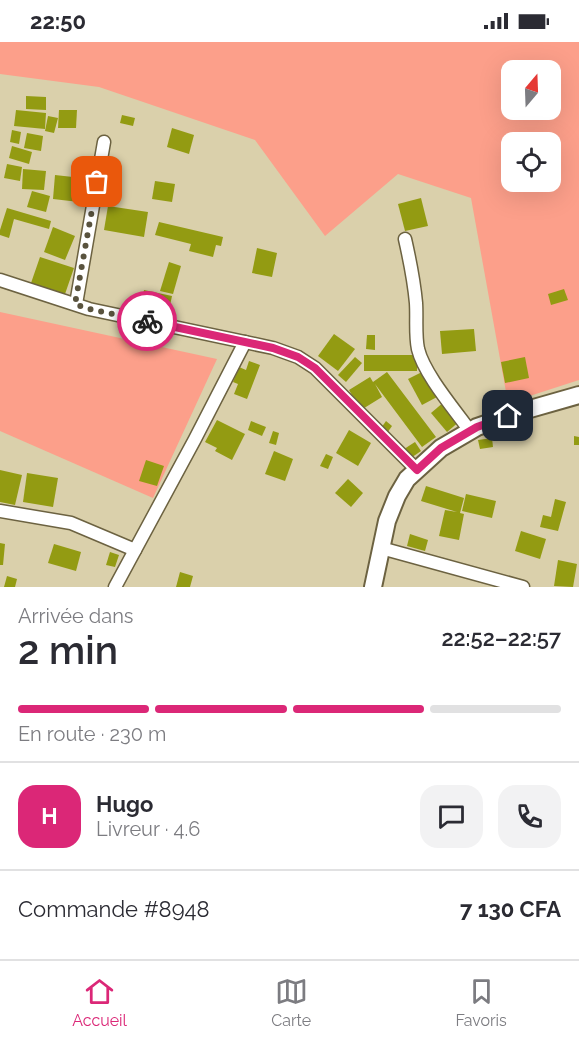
<!DOCTYPE html>
<html lang="fr">
<meta charset="utf-8">
<style>
body{margin:0;font-family:Raleway,sans-serif;background:#f2f2f3;color:#2b2b33;height:100vh;display:flex;flex-direction:column;font-size:22px;white-space:nowrap}
*{box-sizing:border-box;margin:0}
p{font-size:20px;color:#7c7c81}
.icon{flex:none;width:33px;height:33px;fill:none;stroke:currentColor;stroke-width:2;stroke-linecap:round;stroke-linejoin:round}
.map{position:relative;height:545px;overflow:hidden}
.sheet{display:flex;flex-direction:column;background:#fff;flex:1}
.sheet>*{flex:none}
.needle{width:39px;rotate:19deg}
.buttons{position:absolute;left:501px;top:18px;display:grid;gap:12px}
.buttons a{display:grid;place-items:center;width:60px;height:60px;border-radius:12px;background:#fff;box-shadow:0 6px 24px #0002;font-size:30px}
.pin{position:absolute;display:grid;place-items:center;width:51px;height:51px;color:#fff;margin:-26px;border-radius:12px;box-shadow:0 3px 9px #0006}
.courier{position:absolute;display:grid;place-items:center;width:60px;height:60px;margin:-30px;border:4px solid #db2777;border-radius:50%;background:#fff;color:#222;box-shadow:0 2px 8px #0007}
.head em{font-style:normal;font-weight:600}
.head div{display:flex;flex-direction:column-reverse}
.head{display:flex;align-items:center;justify-content:space-between;height:102px;padding:0 18px}
h1{font-size:39px;font-weight:600;line-height:45px}
.bar{display:grid;grid-template-columns:repeat(4,1fr);gap:9px 6px;align-content:center;height:72px;padding:0 18px}
.bar i{height:8px;border-radius:4px;background:#e1e1e2}
.bar .selected{background:#db2777}
.bar p{grid-column:span 4}
.line{display:flex;align-items:center;gap:15px;padding:0 18px;border-top:2px solid #e1e1e2}
.line div{flex:1}
.round{display:grid;place-items:center;flex:none;width:63px;height:63px;border-radius:18px;background:#f2f2f3}
.status{display:flex;justify-content:space-between;align-items:center;height:42px;padding:0 30px;background:#fff;direction:ltr}
.status svg{height:16px;fill:currentColor}
.dock{display:flex;justify-content:space-around;align-items:center;height:84px;border-top:2px solid #e1e1e2;background:#fff;font-size:16px;color:#7c7c81}
.dock a{display:grid;justify-items:center;gap:3px}
.dock .selected{color:#db2777}
.map>svg:first-child{display:block}
</style>
<div class="status"><b>22:50</b><svg viewBox="0 0 49 12"><path d="M0 12V9h3v3zM5 12V6h3v6zM10 12V3h3v9zM15 12V0h3v12zM26 1h20v11H26zM47 4h2v5h-2z"/></svg></div>
<div class="map">
<svg width="579" height="545" viewBox="0 0 579 545">
<rect width="100%" height="100%" fill="#dad0ab"/>
<!-- green -->
<g fill="#fc9f8a" fill-rule="evenodd">
<path d="M0,0H579V338L508,361L471,156L398,132L325,194L255,98L99,45L0,32ZM512,28H550V68H512ZM512,100H550V140H512Z"/>
<path d="M0,270L217,317L153,456L0,389Z"/>
</g>
<!-- building -->
<g fill="#939b12">
<path d="M26,54L46,55V68L26,67Z"/>
<path d="M16,68L46,71L45,87L14,84Z"/>
<path d="M59,68H77L76,86H58Z"/>
<path d="M122,73L135,76L133,84L120,81Z"/>
<path d="M48,74L58,76L54,91L45,89Z"/>
<path d="M172,86L194,93L189,112L167,105Z"/>
<path d="M12,88L21,90L19,102L10,100Z"/>
<path d="M27,91L43,94L41,109L24,106Z"/>
<path d="M12,104L32,110L29,122L9,116Z"/>
<path d="M7,122L22,125L20,139L4,136Z"/>
<path d="M23,127L46,129L44,148L22,147Z"/>
<path d="M55,133L82,136L79,160L53,157Z"/>
<path d="M155,139L175,142L172,160L152,157Z"/>
<path d="M32,149L50,154L46,170L27,165Z"/>
<path d="M421,156L428,184L405,189L398,162Z"/>
<path d="M108,164L148,170L144,195L104,188Z"/>
<path d="M7,166L51,179L49,187L14,177L9,196L0,193V188Z"/>
<path d="M159,180L223,195L221,204L216,203L213,215L189,209L191,202L155,193Z"/>
<path d="M53,185L75,194L65,218L44,210Z"/>
<path d="M257,206L277,211L272,235L252,231Z"/>
<path d="M40,215L74,226L65,252L31,241Z"/>
<path d="M169,220L181,224L173,252L160,249Z"/>
<path d="M564,247L568,258L551,263L548,252Z"/>
<path d="M144,248L172,254L167,277L139,271Z"/>
<path d="M474,287L476,309L442,312L440,289Z"/>
<path d="M334,292L355,307L338,329L318,314Z"/>
<path d="M367,293H375V308L366,307Z"/>
<rect x="364" y="313" width="53" height="16"/>
<path d="M355,315L362,321L346,340L338,333Z"/>
<path d="M525,315L529,336L505,341L501,320Z"/>
<path d="M249,319L260,323L247,357L234,352L238,342L233,340L239,325L246,328Z"/>
<path d="M424,329L437,355L422,363L408,337Z"/>
<path d="M387,330L436,395L422,405L375,342L382,355L361,368L349,348L370,335L373,340Z"/>
<path d="M444,360L460,379L447,390L431,371Z"/>
<path d="M217,378L245,392L232,418L215,409L217,406L205,400Z"/>
<path d="M251,379L266,385L262,394L248,388Z"/>
<path d="M386,379L392,384L385,394L379,389Z"/>
<path d="M349,388L371,401L358,424L336,411Z"/>
<path d="M273,389L279,391L276,403L269,401Z"/>
<path d="M574,394L579,395V403H574Z"/>
<path d="M492,396L493,405L480,407L478,398Z"/>
<path d="M415,400L421,409L408,418L401,409Z"/>
<path d="M274,409L293,417L285,439L265,432Z"/>
<path d="M326,412L333,415L328,427L320,424Z"/>
<path d="M146,418L164,424L157,444L139,439Z"/>
<path d="M0,428L22,433L15,463L0,460Z"/>
<path d="M27,431L58,436L53,465L23,460Z"/>
<path d="M348,437L363,451L351,465L335,451Z"/>
<path d="M426,444L464,456L460,471L464,472L459,498L439,494L445,468L457,470L421,459Z"/>
<path d="M466,452L496,459L492,476L462,469Z"/>
<path d="M555,457L566,460L558,489L540,485L543,473L551,475Z"/>
<path d="M521,489L546,497L540,517L515,509Z"/>
<path d="M410,492L428,498L425,509L407,504Z"/>
<path d="M0,501L5,502L3,523H0Z"/>
<path d="M54,502L81,510L76,529L48,521Z"/>
<path d="M110,510L119,513L115,525L106,523Z"/>
<path d="M558,518L577,522L573,545L554,544Z"/>
<path d="M180,530L193,534L190,545H176Z"/>
<path d="M7,534L17,537L15,545H4Z"/>
</g>
<g fill="none" stroke-linecap="round" stroke-linejoin="round">
<defs>
<g id="street">
<path d="M405,197C410,219 414,239 416,261C417,276 415,293 418,307C424,332 455,368 470,389"/>
<path d="M0,238L89,267L273,306L298,315L315,326L417,428"/>
<path d="M76,262L104,100"/>
<path d="M0,469L71,481L135,508"/>
<path d="M381,506L523,545"/>
<path d="M115,545L195,397L245,300"/>
</g>
<path id="secondary" d="M373,545L387,479L397,454L407,437L441,406L477,385L523,369L579,353"/>
</defs>
<!-- street casing -->
<use href="#street" stroke="#6c6241" stroke-width="15"/>
<!-- secondary casing -->
<use href="#secondary" stroke="#6c6241" stroke-width="20"/>
<!-- street -->
<use href="#street" stroke="#fff" stroke-width="12"/>
<!-- secondary -->
<use href="#secondary" stroke="#fff" stroke-width="16"/>
</g>
<g fill="none" stroke-linecap="round" stroke-linejoin="round">
<!-- done -->
<path stroke="#59533e" stroke-width="6" stroke-dasharray="0 10.8" d="M97,140L75,262L89,267L147,279"/>
<!-- route -->
<path stroke="#db2777" stroke-width="8" d="M147,279L273,306L298,315L315,326L417,428L441,406L477,385L508,374"/>
</g>
</svg>
<div class="buttons">
<a><svg class="needle" viewBox="-14 -14 28 28"><path d="M0-13l5 13h-10z" fill="#e53935"/><path d="M0 13l5-13h-10z" fill="#7c7c81"/></svg></a>
<a><svg class="icon" aria-label="locate" viewBox="0 0 24 24"><circle cx="12" cy="12" r="6"/><path d="M12 2v4M12 18v4M2 12h4M18 12h4"/></svg></a>
</div>
<div class="pin" style="left:97px;top:140px;background:#ea580c"><svg class="icon" aria-label="bag" viewBox="0 0 24 24"><path d="M5 8h14l-1 12H6zM9 8a3 3 0 0 1 6 0"/></svg></div>
<div class="pin" style="left:508px;top:374px;background:#1f2937"><svg class="icon" aria-label="home" viewBox="0 0 24 24"><path d="M3 11l9-7 9 7M6 9v11h12V9"/></svg></div>
<div class="courier" style="left:147px;top:279px"><svg class="icon" aria-label="bike" viewBox="0 0 24 24"><circle cx="6" cy="16" r="4"/><circle cx="18" cy="16" r="4"/><path d="M6 16l4-8h5l3 8M10 8l3 8H6M13 5h3"/></svg></div>
</div>
<section class="sheet">
<div class="head"><div><h1>2 min</h1><p>Arrivée dans</p></div><em>22:52–22:57</em></div>
<div class="bar"><i class="selected"></i><i class="selected"></i><i class="selected"></i><i></i><p>En route · 230 m</p></div>
<div class="line" style="height:108px"><b class="round" style="background:#db2777;color:#fff">H</b><div><b>Hugo</b><p>Livreur · 4.6</p></div><a class="round"><svg class="icon" aria-label="chat" viewBox="0 0 24 24"><path d="M4 5h16v11H9l-5 4z"/></svg></a><a class="round"><svg class="icon" aria-label="phone" viewBox="0 0 24 24"><path d="M5 4h4l2 5-3 2q2 4 5 5l2-3 5 2v4C11 20 4 13 5 4z"/></svg></a></div>
<div class="line" style="height:78px"><div>Commande #8948</div><b>7 130 CFA</b></div>
</section>
<nav class="dock">
<a class="selected"><svg class="icon" aria-label="home" viewBox="0 0 24 24"><path d="M3 11l9-7 9 7M6 9v11h12V9"/></svg>Accueil</a>
<a><svg class="icon" aria-label="map" viewBox="0 0 24 24"><path d="M3 6l6-2 6 2 6-2v14l-6 2-6-2-6 2zM9 4v14M15 6v14"/></svg>Carte</a>
<a><svg class="icon" aria-label="saved" viewBox="0 0 24 24"><path d="M7 4h10v16l-5-4-5 4z"/></svg>Favoris</a>
</nav>
